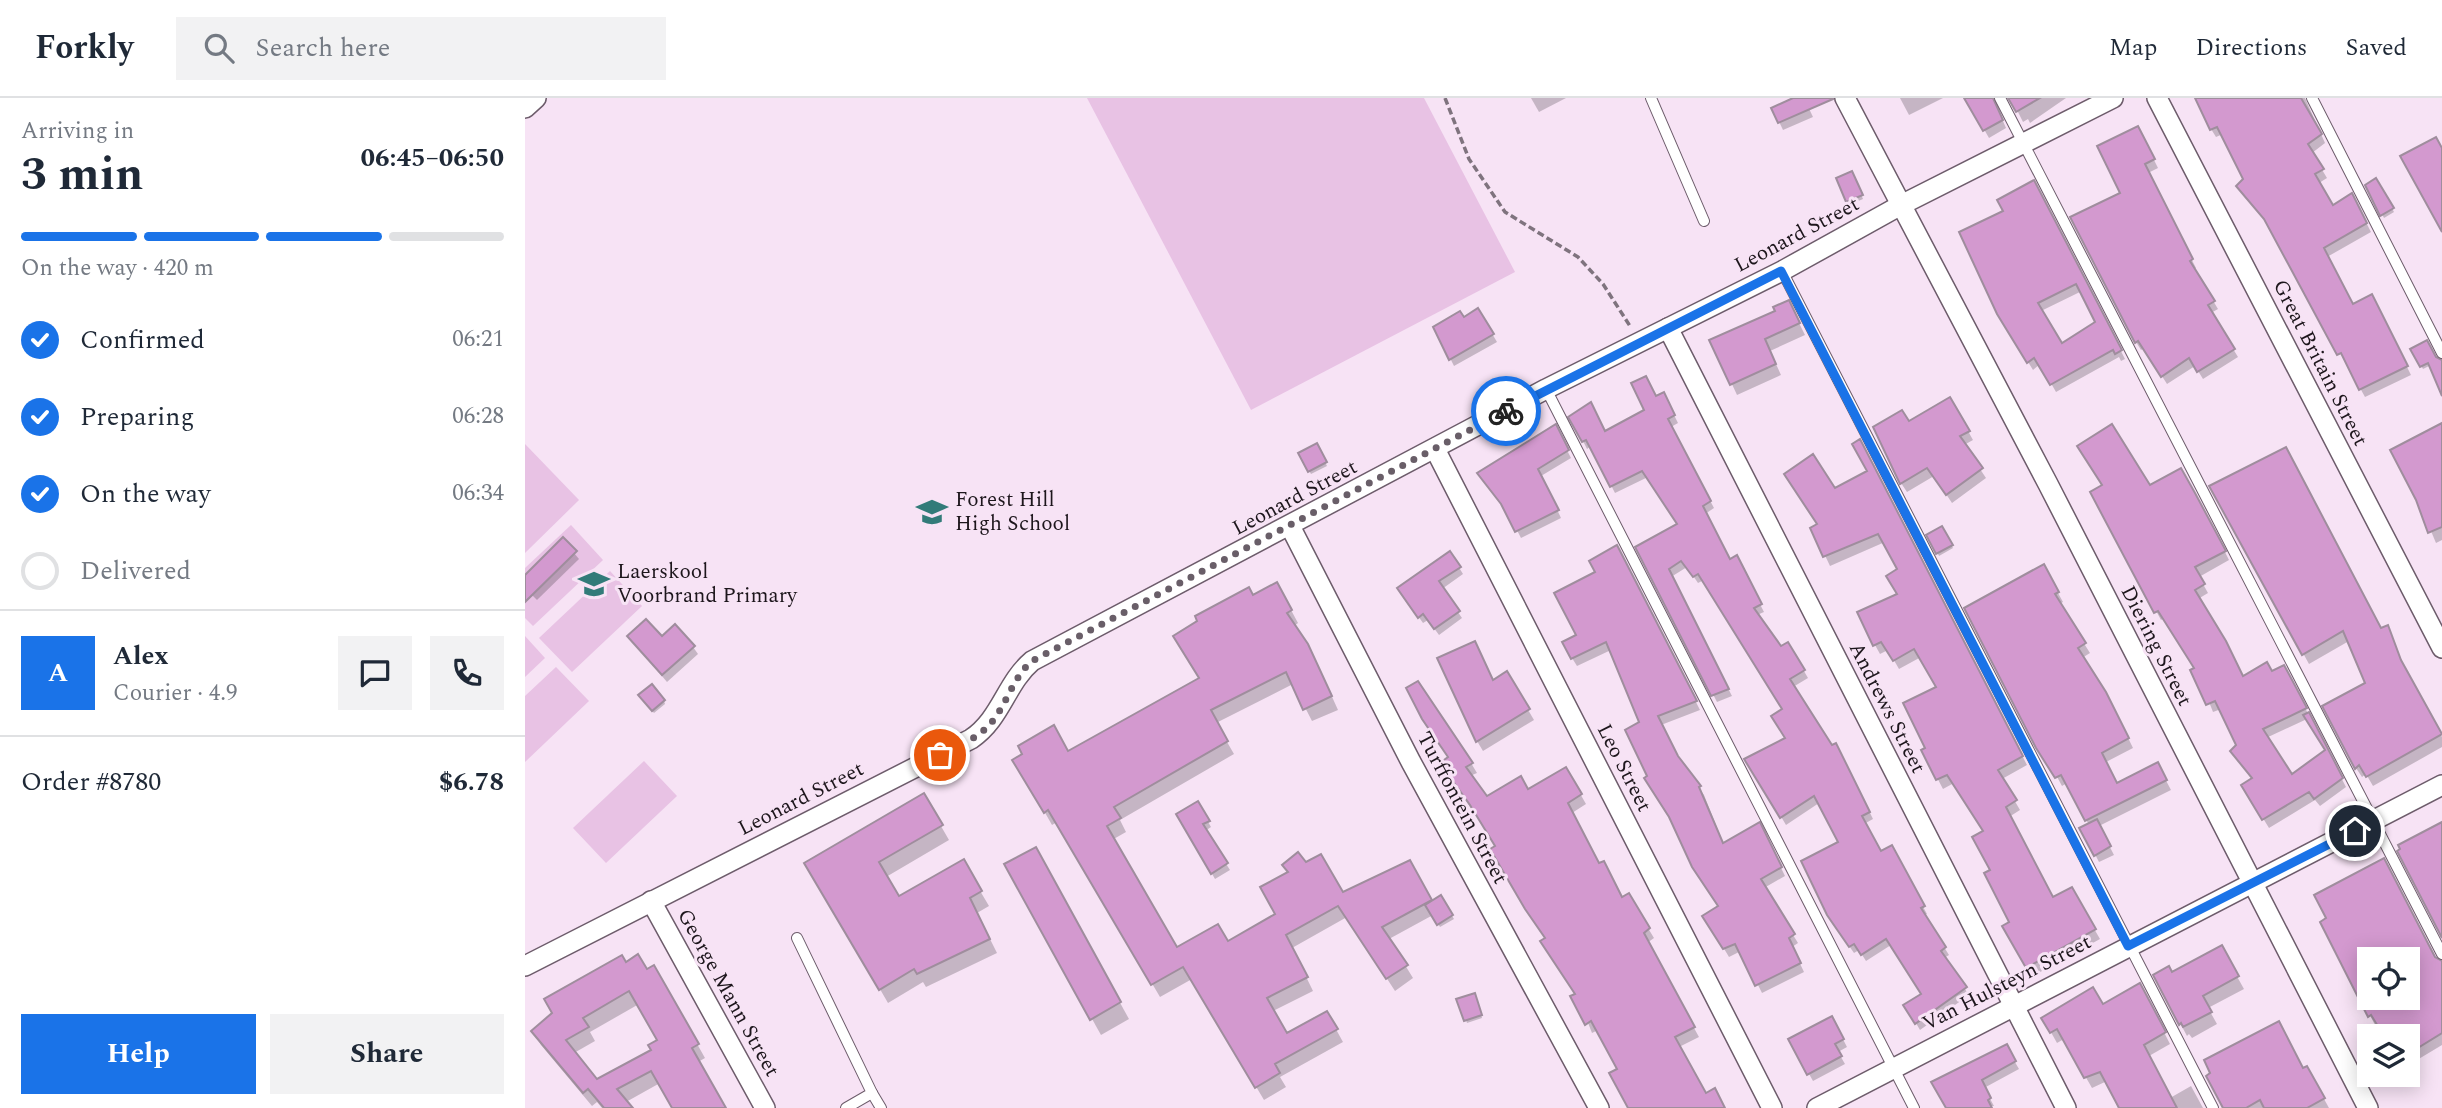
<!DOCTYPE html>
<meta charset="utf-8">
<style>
body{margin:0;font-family:Spectral,serif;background:#f2f2f3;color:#1f2937;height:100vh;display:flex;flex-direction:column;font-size:26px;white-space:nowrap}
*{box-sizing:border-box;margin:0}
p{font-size:23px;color:#747a83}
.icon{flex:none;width:38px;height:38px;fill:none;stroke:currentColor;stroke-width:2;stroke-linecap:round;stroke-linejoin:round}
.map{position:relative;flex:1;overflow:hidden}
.side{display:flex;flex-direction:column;background:#fff;width:525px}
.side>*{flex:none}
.buttons{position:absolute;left:1832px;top:849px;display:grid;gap:14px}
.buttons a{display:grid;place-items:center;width:63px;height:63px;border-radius:0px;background:#fff;box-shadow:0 4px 18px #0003;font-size:35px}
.pin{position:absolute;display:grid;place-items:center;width:60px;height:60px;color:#fff;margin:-30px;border:4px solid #fff;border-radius:50%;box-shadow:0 2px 7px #0007}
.courier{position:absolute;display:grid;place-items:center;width:70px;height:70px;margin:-35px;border:5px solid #1a73e8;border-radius:50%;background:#fff;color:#222;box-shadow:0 2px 9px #0007}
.summary em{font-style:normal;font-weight:700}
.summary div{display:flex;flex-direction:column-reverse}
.summary{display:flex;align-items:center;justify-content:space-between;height:119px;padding:0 21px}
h1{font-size:46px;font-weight:700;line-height:52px}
.bar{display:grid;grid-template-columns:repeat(4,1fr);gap:10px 7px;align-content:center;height:84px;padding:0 21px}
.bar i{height:9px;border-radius:5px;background:#e0e1e3}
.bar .on{background:#1a73e8}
.bar p{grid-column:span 4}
.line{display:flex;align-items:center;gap:18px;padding:0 21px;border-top:2px solid #e0e1e3}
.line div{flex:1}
.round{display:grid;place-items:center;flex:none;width:74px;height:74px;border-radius:0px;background:#f2f2f3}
ol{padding:0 21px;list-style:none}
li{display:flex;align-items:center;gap:21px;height:77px}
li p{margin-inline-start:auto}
li .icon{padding:7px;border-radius:50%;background:#1a73e8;color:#fff;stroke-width:4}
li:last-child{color:#747a83}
li i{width:38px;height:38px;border:4px solid #e0e1e3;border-radius:50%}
.primary-button{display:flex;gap:14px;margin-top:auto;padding:14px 21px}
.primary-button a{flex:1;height:80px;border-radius:0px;background:#1a73e8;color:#fff;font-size:28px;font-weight:700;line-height:80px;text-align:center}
.primary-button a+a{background:#f2f2f3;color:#1f2937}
header{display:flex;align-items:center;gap:42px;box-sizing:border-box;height:98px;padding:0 35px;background:#fff;border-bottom:2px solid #e0e1e3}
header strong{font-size:33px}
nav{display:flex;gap:38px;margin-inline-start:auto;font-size:24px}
.search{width:490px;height:63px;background:#f2f2f3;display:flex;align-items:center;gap:18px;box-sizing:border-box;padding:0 24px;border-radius:0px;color:#747a83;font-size:26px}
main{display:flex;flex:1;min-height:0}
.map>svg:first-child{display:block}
</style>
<header>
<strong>Forkly</strong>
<div class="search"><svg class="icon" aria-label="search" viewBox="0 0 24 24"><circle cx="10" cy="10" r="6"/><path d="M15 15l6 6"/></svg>Search here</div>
<nav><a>Map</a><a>Directions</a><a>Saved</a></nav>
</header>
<main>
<section class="side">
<div class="summary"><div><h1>3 min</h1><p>Arriving in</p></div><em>06:45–06:50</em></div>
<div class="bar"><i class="on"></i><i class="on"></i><i class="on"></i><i></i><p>On the way · 420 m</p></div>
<ol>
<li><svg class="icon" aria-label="check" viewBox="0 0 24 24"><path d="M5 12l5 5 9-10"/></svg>Confirmed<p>06:21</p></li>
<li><svg class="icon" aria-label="check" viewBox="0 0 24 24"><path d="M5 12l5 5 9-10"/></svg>Preparing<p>06:28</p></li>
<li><svg class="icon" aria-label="check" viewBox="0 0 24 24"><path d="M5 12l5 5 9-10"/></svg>On the way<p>06:34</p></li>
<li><i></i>Delivered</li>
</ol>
<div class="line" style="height:126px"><b class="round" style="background:#1a73e8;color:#fff">A</b><div><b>Alex</b><p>Courier · 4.9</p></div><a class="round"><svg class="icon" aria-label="chat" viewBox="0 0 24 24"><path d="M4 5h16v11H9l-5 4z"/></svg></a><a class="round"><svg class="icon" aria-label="phone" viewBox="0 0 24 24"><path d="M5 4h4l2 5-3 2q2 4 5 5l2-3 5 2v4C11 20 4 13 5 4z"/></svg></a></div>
<div class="line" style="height:91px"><div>Order #8780</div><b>$6.78</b></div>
<div class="primary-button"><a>Help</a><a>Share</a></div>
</section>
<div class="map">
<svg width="1917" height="1010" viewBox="0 0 1917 1010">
<rect width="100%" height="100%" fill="#f7e3f5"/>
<!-- green -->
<g fill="#e8c2e4">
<path d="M562,0H899L990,174L726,312Z"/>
<path d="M0,346L54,402L0,455Z"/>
<path d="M46,427L78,462L8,528L0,520V470Z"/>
<path d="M85,473L117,508L47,574L14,540Z"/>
<path d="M0,538L20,560L0,579Z"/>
<path d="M31,569L64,603L0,664V598Z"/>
<path d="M119,663L152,698L81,765L48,730Z"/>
</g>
<!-- shadow -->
<g fill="#0003" fill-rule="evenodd">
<path d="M1006,0H1041L1014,14Z"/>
<path d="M1273,0H1279L1288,19L1258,32L1248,11Z"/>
<path d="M1375,0H1418L1384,17Z"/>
<path d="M1441,0H1468L1481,30L1464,40Z"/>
<path d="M1486,0H1541L1505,25L1503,21L1498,24Z"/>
<path d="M1678,0H1780L1800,45L1787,55L1802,80L1794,85L1807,109L1831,105L1846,134L1802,159L1828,208L1851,207L1886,277L1840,299L1745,128L1713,88L1720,82L1698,36L1691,39L1686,31Z"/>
<path d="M1617,38L1633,70L1623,75L1671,170L1669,171L1693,211L1686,215L1713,259L1678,281L1670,268L1642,286L1619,250L1616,252L1611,244L1598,96Z"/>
<path d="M1326,75L1338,101L1324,107L1313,81Z"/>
<path d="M1851,82L1869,114L1859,120L1842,88Z"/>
<path d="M1513,92L1600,261L1596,263L1594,259L1531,294L1515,266L1508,272L1479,225L1480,114ZM1557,193L1572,224L1537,247L1516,213Z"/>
<path d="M953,212L972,244L929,268L910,230L939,222Z"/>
<path d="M1269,215L1280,237L1245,253L1256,277L1212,297L1187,243Z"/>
<path d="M1887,252L1917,263V294L1906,267L1898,271Z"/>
<path d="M1131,300L1142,303L1153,325L1146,329L1189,410L1180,416L1205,463L1215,467L1239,514L1232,517L1256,550L1263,546L1283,580L1268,589L1306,650L1315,654L1348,721L1339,726L1356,756L1366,750L1402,816L1399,817L1424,857L1419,860L1444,897L1395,932L1381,908L1398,897L1366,847L1341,863L1334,852L1329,855L1308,825L1315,744L1294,705L1261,727L1222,661L1262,641L1259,612L1179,482L1173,485L1162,469L1146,479L1207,598L1192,604L1113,450L1154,427L1123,379L1090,395L1066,348L1062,351L1046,319L1080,335L1122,313Z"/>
<path d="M1425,301L1448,342L1439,347L1461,380L1427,405L1409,378L1382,394L1376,385Z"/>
<path d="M1030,329L1046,360L1016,378L1036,420L996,440L981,411Z"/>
<path d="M791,347L802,368L786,376L775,356Z"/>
<path d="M1917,347V442L1911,445L1893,402Z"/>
<path d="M1340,353L1502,667L1477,681L1495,712L1484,719L1527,802L1546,791L1575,841L1508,878L1480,828L1486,825L1467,773L1460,734L1429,685L1418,691L1398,653L1402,651L1413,590L1396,559L1374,571L1363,552L1355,556L1350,547L1373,497L1375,472L1360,444L1305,468L1287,430L1294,427L1310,393L1344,374Z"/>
<path d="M1625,389L1675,405L1704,462L1674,479L1683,495L1673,501L1718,580L1747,576L1763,577L1821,689L1795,708L1790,702L1744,730L1718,688L1728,681L1696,611L1688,614L1671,571L1639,520L1636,522L1567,395ZM1782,621L1802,653L1767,679L1741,640Z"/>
<path d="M1686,389L1856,532L1863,529L1881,574L1917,639V649L1848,688L1841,676L1837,679L1831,670L1842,586L1824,543L1784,566Z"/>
<path d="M1416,430L1428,450L1414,458L1404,438Z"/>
<path d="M38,442L54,461L12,502L0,490V479Z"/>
<path d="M925,455L938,476L917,491L937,520L914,537L903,522L898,525L878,497Z"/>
<path d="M1096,457L1175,612L1136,627L1154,662L1179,697L1199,747L1239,735L1260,778L1239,790L1273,845L1267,849L1279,874L1237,895L1216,853L1204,859L1180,819L1195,809L1125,679L1117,625L1086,552L1052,568L1047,560L1073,475Z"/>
<path d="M1518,468L1538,504L1534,506L1565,555L1557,560L1586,605L1608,650L1581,664L1592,687L1637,675L1646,692L1574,728L1589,757L1574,764L1557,731L1564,727L1542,685L1537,688L1441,511Z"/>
<path d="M752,486L773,525L769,528L790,561L813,612L787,623L768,586L691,625L709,656L595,722L601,734L587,742L652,851L703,846L752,816L781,766L817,796L884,764L907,805L915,799L929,821L915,829L908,817L864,841L888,880L870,893L822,819L767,850L788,893L748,913L761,937L802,915L818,944L755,979L761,989L739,1002L667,881L635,899L532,724L527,727L490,662L543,655L676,581L728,499Z"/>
<path d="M104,539L137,540L168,549L173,556L142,584Z"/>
<path d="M982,576L1009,622L958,653L952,643L968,584Z"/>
<path d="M117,601L139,603L140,606L129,615Z"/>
<path d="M946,665L952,675L945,678L961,700L1003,693L1041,671L1061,706L1047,715L1074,768L1097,801L1103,797L1129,840L1122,845L1174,939L1154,949L1181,997L1199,1010H1106L1095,971L1073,932L1067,935L1052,897L972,749L922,675Z"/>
<path d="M398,697L424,742L361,779L374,800L438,764L464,808L452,815L472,855L401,889L398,884L363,905L282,765Z"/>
<path d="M672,705L686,729L680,733L705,772L690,781L653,716Z"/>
<path d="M510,751L604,921L576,937L481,767Z"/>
<path d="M1797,825L1917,864V947L1892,962L1895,968L1883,973V938H1861L1853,926L1850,927ZM1844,861H1883V900H1844Z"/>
<path d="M1696,850L1719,891L1683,910L1692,926L1667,940L1664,936L1662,938L1630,878L1646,876Z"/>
<path d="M100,866L121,873L136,882L180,960L173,964L199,1010H149L135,985L101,1004L106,1010H77L72,1004L67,1008L16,947L8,933ZM114,906L134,942L128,953L71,983L49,955L70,943L65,934Z"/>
<path d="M1620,897L1645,946L1624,958L1645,1000L1666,988L1678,1010H1593L1582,983L1567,990L1539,941L1532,945L1518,920Z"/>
<path d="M951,900L957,920L942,925L941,922Z"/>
<path d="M1307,920L1322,949L1313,954L1320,966L1288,983L1265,942Z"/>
<path d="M1481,949L1494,971L1459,990L1469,1008L1424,1010Z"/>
<path d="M1782,970L1804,1010H1697L1682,979Z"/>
</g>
<!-- building -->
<g fill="#d399cf" stroke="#9f8d9d" stroke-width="2" fill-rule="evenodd">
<path d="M1268,0H1308V1L1253,25L1246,10Z"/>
<path d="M1439,0H1468L1478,22L1458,33Z"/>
<path d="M1483,0H1515L1491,14Z"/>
<path d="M1670,0H1776L1797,36L1783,46L1799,71L1790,76L1808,107L1827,95L1842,125L1799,150L1828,206L1847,196L1883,268L1834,292L1816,255L1812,257L1739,121L1711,88L1718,81L1692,29L1685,32Z"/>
<path d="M1613,28L1630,61L1620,66L1668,161L1665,163L1690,203L1683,207L1710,251L1672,274L1664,260L1636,279L1613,243L1610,245L1545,119L1595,95L1572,48Z"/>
<path d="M1911,39L1917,50V134L1875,58Z"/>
<path d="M1327,73L1338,97L1321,104L1311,80Z"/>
<path d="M1851,80L1869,110L1855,118L1840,87Z"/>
<path d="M1509,82L1597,252L1590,256L1588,252L1525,287L1509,260L1502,265L1472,216L1434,134L1478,113L1472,102ZM1551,186L1570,224L1537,245L1513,205Z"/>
<path d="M1264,202L1275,225L1240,241L1251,266L1205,287L1184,242L1250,213L1248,209Z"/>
<path d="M953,210L969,236L924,262L908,229L935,213L939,219Z"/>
<path d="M1902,242L1911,259L1917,262V298L1903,265L1895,269L1885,251Z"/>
<path d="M1121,278L1131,298L1139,294L1150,317L1143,321L1186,403L1178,408L1205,461L1212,457L1237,506L1229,510L1256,548L1263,544L1280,572L1265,581L1307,647L1311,645L1345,714L1337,718L1356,753L1367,747L1400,808L1396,810L1421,849L1416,853L1442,889L1390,926L1378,907L1396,896L1361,841L1336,857L1329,846L1324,849L1302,817L1276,763L1313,744L1289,698L1255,720L1219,661L1260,640L1246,618L1257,611L1173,476L1168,479L1156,463L1144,471L1204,591L1186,598L1110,449L1152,426L1117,373L1085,389L1061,342L1057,344L1043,319L1066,304L1080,333L1119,312L1106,285Z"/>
<path d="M1425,299L1445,333L1435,338L1458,370L1421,397L1402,370L1375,386L1348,329L1377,312L1384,323Z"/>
<path d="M1917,325V429L1903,435L1891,402L1865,352Z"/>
<path d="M1031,326L1044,352L1013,371L1034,412L990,434L976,406L952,375Z"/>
<path d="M1587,326L1625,387L1656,370L1670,395L1701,453L1670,469L1680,486L1670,492L1701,543L1718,578L1742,564L1747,573L1759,567L1782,610L1738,631L1767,676L1800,652L1778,617L1784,614L1818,680L1789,701L1784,694L1737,722L1716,687L1727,680L1705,653L1711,647L1690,603L1681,607L1665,572L1669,570L1633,513L1629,515L1565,394L1577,387L1552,348Z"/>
<path d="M1335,341L1498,658L1473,672L1492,702L1481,709L1528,799L1547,789L1571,831L1501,870L1477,828L1484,824L1459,775L1465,772L1447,739L1458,733L1422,677L1411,682L1396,652L1400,650L1378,605L1411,589L1389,551L1368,563L1356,544L1348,548L1332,514L1372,496L1361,478L1372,471L1353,436L1298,459L1285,430L1292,426L1259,376L1288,356L1310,390L1342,373L1327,346Z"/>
<path d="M792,345L802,364L783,374L773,355Z"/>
<path d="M1761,349L1856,530L1863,527L1876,562L1917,636L1841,679L1834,667L1830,671L1797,608L1840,585L1818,533L1777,557L1684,388Z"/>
<path d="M1417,428L1428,447L1411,456L1401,437Z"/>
<path d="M38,439L52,453L0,504V477Z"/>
<path d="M1092,447L1172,603L1133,618L1153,658L1176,688L1174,689L1198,745L1235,724L1257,769L1236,781L1270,836L1264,840L1276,865L1230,888L1210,846L1198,851L1177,818L1193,808L1167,769L1144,719L1119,680L1122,678L1100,632L1114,624L1081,544L1046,561L1037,544L1051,537L1029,495L1070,474L1064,463Z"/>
<path d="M925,453L936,469L914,483L935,513L909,531L898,516L893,520L872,490Z"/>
<path d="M1519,466L1534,494L1530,496L1561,545L1553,550L1581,594L1604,640L1577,655L1592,685L1633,664L1642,682L1560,723L1536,677L1530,680L1511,650L1439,510Z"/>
<path d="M752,484L767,512L762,515L783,546L807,598L778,612L761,574L686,612L703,643L589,709L596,720L582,728L652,849L693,826L703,843L750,816L735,789L763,774L757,767L773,754L781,764L796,756L818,794L885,762L907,802L857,829L883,867L861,881L813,808L761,837L783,879L742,900L762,935L802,913L813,931L750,966L755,975L730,990L658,869L626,887L523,712L519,715L487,662L497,656L493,648L529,627L543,653L674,580L648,538L672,523L670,518L724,489L728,497Z"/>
<path d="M121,521L137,538L150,526L170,548L137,577L102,538Z"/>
<path d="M950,543L968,582L982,573L1005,611L951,644L912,560Z"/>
<path d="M893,583L948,665L941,669L962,698L996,678L1003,691L1041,669L1057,696L1043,705L1074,765L1079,763L1097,799L1104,795L1125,830L1119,835L1170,929L1150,939L1181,995L1190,990L1200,1010H1103L1084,975L1092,971L1066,923L1060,927L1045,898L1050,896L1015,843L1020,840L1000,811L965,751L970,748L945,707L915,665L923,659L897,621L881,590Z"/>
<path d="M127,586L140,602L127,613L113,597Z"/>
<path d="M399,695L418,727L354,764L374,798L439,761L457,793L445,800L465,841L392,876L389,871L354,892L279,765Z"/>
<path d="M673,703L685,723L678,726L703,765L686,776L651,716Z"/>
<path d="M1572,721L1586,748L1569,758L1554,730Z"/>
<path d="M1917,724V840L1872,753L1875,751L1873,747Z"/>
<path d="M511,749L596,904L565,922L479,766Z"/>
<path d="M1859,760L1910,859L1917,863V935L1883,956V938H1859L1846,917L1843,919L1795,824L1801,820L1789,797ZM1844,861H1883V900H1844Z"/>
<path d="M916,797L928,817L912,827L900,807Z"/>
<path d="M1697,847L1714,878L1678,898L1687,914L1658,929L1656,925L1654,927L1628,877L1644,868L1647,874Z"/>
<path d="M113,856L122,871L129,867L174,946L167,950L201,1010H147L126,973L92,991L108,1010H79L63,991L58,995L6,933L27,915L19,901L97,857L101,864ZM104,893L132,942L123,947L126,952L72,981L41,942L64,929L58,920Z"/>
<path d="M1615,885L1641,934L1619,947L1652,1010H1594L1575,974L1559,980L1532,931L1525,935L1516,920L1568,889L1578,906Z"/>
<path d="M950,895L957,917L939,923L931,901Z"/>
<path d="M1307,918L1319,941L1310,946L1317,958L1282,977L1263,941Z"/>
<path d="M1754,923L1778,970L1782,968L1800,1000L1782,1010H1739L1735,1002L1721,1010H1698L1681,978L1685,975L1679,962Z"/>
<path d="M1482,946L1491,963L1457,982L1466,1000L1463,1002L1467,1010H1421L1406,984Z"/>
</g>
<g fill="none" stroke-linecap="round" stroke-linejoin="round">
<defs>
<g id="service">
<path d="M1126,0L1179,123"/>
<path d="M1475,0L1917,856"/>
<path d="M1787,0L1917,255"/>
<path d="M1257,173L1688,1010"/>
<path d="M1021,291L1389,1010"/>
<path d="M272,840L347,995L321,1010"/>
<path d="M347,995L356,1010"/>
</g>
<g id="minor">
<path d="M1320,0L1523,386L1843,1010"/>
<path d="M1632,0L1917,550"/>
<path d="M0,10L11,0"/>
<path d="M1143,230L1541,1010"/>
<path d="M910,351L1247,1010"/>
<path d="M765,428L886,664L1074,1010"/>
<path d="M126,803L240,1010"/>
<path d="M0,868L446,641C476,621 481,585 507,563L1021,291L1257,173L1376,107L1588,0"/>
<path d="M1292,1010L1917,687"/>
</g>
</defs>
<!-- service casing -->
<use href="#service" stroke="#6d5c6b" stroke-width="12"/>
<!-- minor casing -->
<use href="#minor" stroke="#6d5c6b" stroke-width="22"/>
<!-- path -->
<path stroke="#7f737e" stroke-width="3.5" stroke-dasharray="7 3.5" stroke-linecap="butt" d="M920,0L944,61L980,114L1053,159L1078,186L1105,228"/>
<!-- service -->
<use href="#service" stroke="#fff" stroke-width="10"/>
<!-- minor -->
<use href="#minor" stroke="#fff" stroke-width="19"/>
</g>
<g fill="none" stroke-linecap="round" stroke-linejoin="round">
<!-- done -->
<path stroke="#695e68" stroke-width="7" stroke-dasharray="0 12.6" d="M415,657C429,649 447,643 459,632C481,613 485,582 507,563L981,313"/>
<!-- route -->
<path stroke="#1a73e8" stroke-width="9" d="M981,313L1256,173L1603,848L1830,733"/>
</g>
<!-- icons -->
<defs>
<symbol id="school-bare" viewBox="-9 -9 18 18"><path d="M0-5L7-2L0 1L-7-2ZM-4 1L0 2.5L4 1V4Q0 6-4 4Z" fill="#327b79" stroke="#f7e3f5" stroke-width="2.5" paint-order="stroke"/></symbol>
</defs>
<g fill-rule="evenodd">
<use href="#school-bare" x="385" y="392" width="44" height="44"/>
<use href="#school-bare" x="47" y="464" width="44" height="44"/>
</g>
<g text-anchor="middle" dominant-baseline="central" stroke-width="6" stroke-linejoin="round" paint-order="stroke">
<!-- street labels -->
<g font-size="21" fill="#1d161c" stroke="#f7e3f5">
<text transform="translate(1272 137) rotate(-28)">Leonard Street</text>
<text transform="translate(1795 265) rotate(63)">Great Britain Street</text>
<text transform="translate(770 400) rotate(-28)">Leonard Street</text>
<text transform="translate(1631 548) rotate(63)">Diering Street</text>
<text transform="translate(1362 610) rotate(63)">Andrews Street</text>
<text transform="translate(1099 670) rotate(63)">Leo Street</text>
<text transform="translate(276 701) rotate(-27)">Leonard Street</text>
<text transform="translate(937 710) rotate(62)">Turffontein Street</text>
<text transform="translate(1482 885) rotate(-27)">Van Hulsteyn Street</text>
<text transform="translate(203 895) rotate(61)">George Mann Street</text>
</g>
<!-- poi labels -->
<g font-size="21" fill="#1d161c" stroke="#f7e3f5" text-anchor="start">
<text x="430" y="402">Forest Hill<tspan x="430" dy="24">High School</tspan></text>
<text x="92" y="474">Laerskool<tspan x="92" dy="24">Voorbrand Primary</tspan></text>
</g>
</g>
</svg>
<div class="buttons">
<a><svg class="icon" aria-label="locate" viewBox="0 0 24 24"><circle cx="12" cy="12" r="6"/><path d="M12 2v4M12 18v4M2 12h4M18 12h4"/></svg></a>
<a><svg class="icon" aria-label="layers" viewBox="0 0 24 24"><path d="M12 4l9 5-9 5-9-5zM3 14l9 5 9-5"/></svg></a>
</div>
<div class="pin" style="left:415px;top:657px;background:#ea580c"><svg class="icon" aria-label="bag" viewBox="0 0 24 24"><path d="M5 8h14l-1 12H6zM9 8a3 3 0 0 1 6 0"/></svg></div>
<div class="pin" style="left:1830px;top:733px;background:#1f2937"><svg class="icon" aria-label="home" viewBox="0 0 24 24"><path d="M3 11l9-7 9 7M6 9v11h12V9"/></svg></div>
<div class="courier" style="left:981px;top:313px"><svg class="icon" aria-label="bike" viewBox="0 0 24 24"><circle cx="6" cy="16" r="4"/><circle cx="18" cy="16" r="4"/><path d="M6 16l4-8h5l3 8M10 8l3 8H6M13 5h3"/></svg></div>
</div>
</main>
